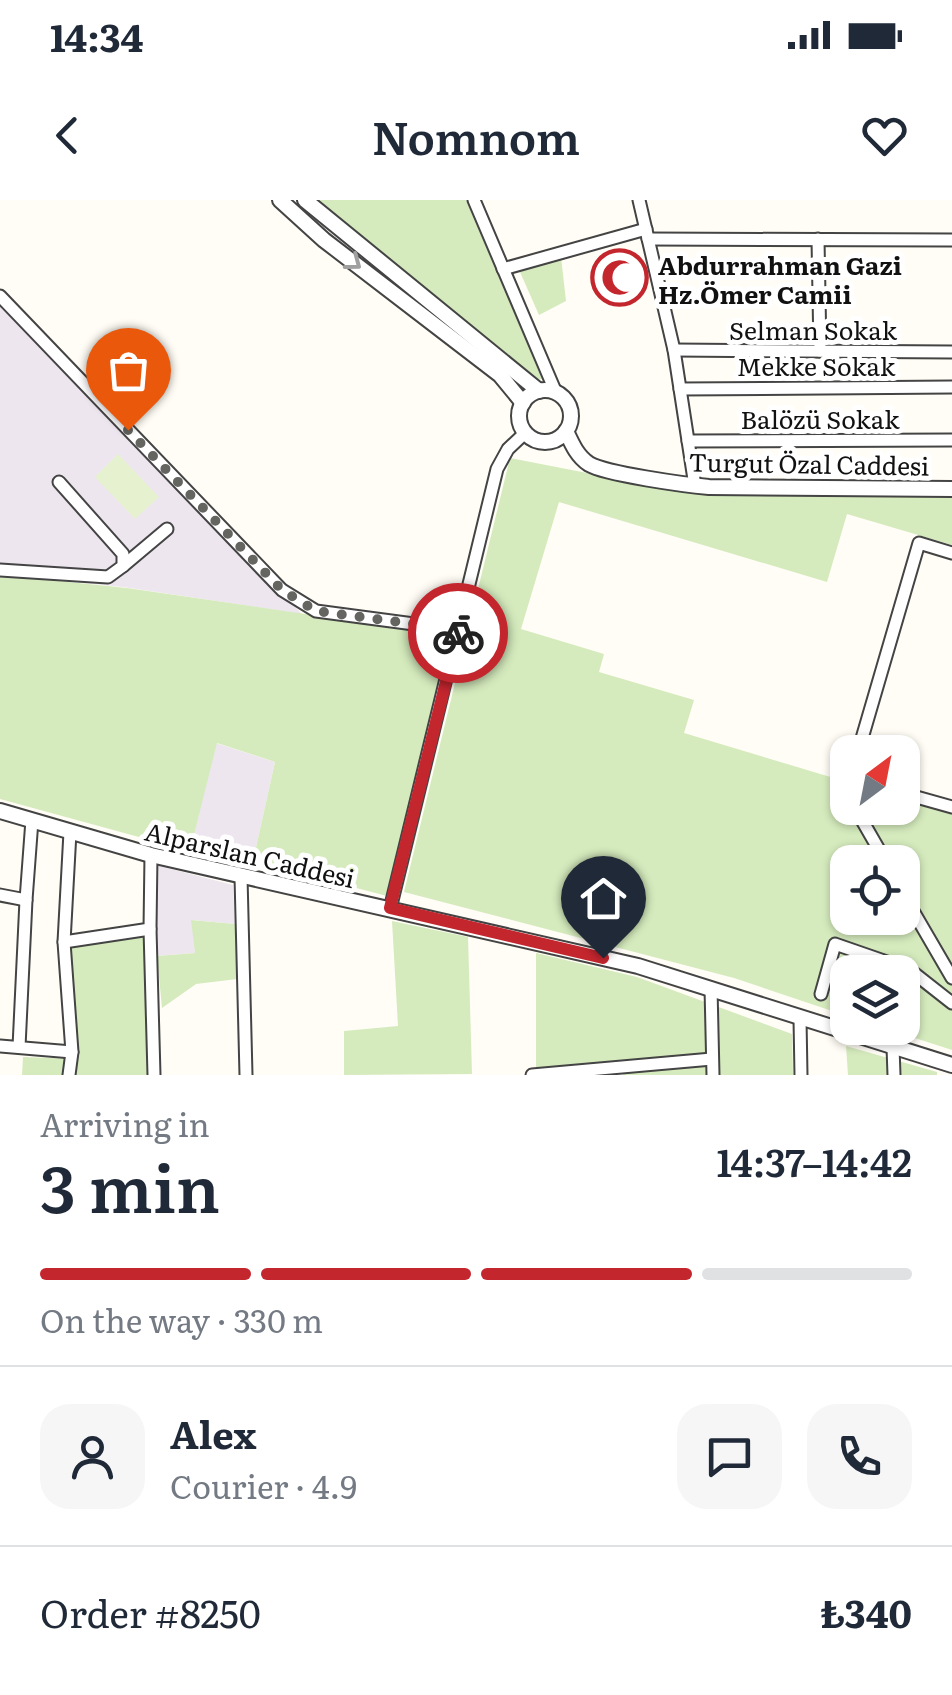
<!DOCTYPE html>
<meta charset="utf-8">
<style>
body{margin:0;font-family:Literata,serif;background:#f6f6f7;color:#1f2937;height:100vh;display:flex;flex-direction:column;font-size:38px;white-space:nowrap}
*{box-sizing:border-box;margin:0}
p{font-size:32px;color:#747a83}
.icon{flex:none;width:55px;height:55px;fill:none;stroke:currentColor;stroke-width:2;stroke-linecap:round;stroke-linejoin:round}
.map{position:relative;height:875px;overflow:hidden}
.details{display:flex;flex-direction:column;background:#fff;flex:1}
.details>*{flex:none}
.needle{width:65px;rotate:32deg}
.tools{position:absolute;left:830px;top:535px;display:grid;gap:20px}
.tools a{display:grid;place-items:center;width:90px;height:90px;border-radius:20px;background:#fff;box-shadow:0 2px 8px #0004;font-size:50px}
.pin{position:absolute;display:grid;place-items:center;width:85px;height:85px;color:#fff;margin:-102px -42px;border-radius:50% 50% 50% 0;rotate:-45deg;box-shadow:0 0 10px #0007}
.pin .icon{rotate:45deg}
.courier{position:absolute;display:grid;place-items:center;width:100px;height:100px;margin:-50px;border:8px solid #c4262e;border-radius:50%;background:#fff;color:#222;box-shadow:0 2px 12px #0007}
.headline em{font-style:normal;font-weight:600}
.headline div{display:flex;flex-direction:column-reverse}
.headline{display:flex;align-items:center;justify-content:space-between;height:170px;padding:0 40px}
h1{font-size:65px;font-weight:600;line-height:75px}
.bar{display:grid;grid-template-columns:repeat(4,1fr);gap:15px 10px;align-content:center;height:120px;padding:0 40px}
.bar i{height:12px;border-radius:8px;background:#e0e1e3}
.bar .active{background:#c4262e}
.bar p{grid-column:span 4}
.line{display:flex;align-items:center;gap:25px;padding:0 40px;border-top:2px solid #e0e1e3}
.line div{flex:1}
.round{display:grid;place-items:center;flex:none;width:105px;height:105px;border-radius:30px;background:#f6f6f7}
.status{display:flex;justify-content:space-between;align-items:center;height:70px;padding:0 50px;background:#fff;direction:ltr}
.status svg{height:28px;fill:currentColor}
header{display:flex;justify-content:space-between;align-items:center;height:130px;padding:0 40px;background:#fff;font-size:45px;font-weight:600}
.map>svg:first-child{display:block}
</style>
<div class="status"><b>14:34</b><svg viewBox="0 0 49 12"><path d="M0 12V9h3v3zM5 12V6h3v6zM10 12V3h3v9zM15 12V0h3v12zM26 1h20v11H26zM47 4h2v5h-2z"/></svg></div>
<header><svg class="icon" aria-label="back" viewBox="0 0 24 24"><path d="M15 5l-7 7 7 7"/></svg>Nomnom<svg class="icon" aria-label="heart" viewBox="0 0 24 24"><path d="M12 20l-8-8c-3-5 5-10 8-4 3-6 11-1 8 4z"/></svg></header>
<div class="map">
<svg width="952" height="875" viewBox="0 0 952 875">
<rect width="100%" height="100%" fill="#fffdf5"/>
<!-- industrial -->
<g fill="#eee6ef">
<path d="M0,103L302,414L123,387L0,375Z"/>
<path d="M216,543L275,562L253,661L190,651Z"/>
<path d="M156,665L233,685L235,724L192,720L195,753L157,756Z"/>
</g>
<!-- green -->
<g fill="#d5ebbd" fill-rule="evenodd">
<path d="M314,0H466L542,179L531,181Z"/>
<path d="M561,57L566,101L539,115L520,72Z"/>
<path d="M510,258L690,293L952,295V345L847,314L827,382L559,302L521,429L604,454L599,472L694,500L684,533L847,582L848,608H902L903,598L952,613V850L884,828H902V772H848L847,816L734,778L404,692ZM848,662H902V718H848Z"/>
<path d="M0,375L127,388L449,435L387,696L253,661L275,562L217,543L190,651L0,599Z"/>
<path d="M191,720L235,724L237,779L196,784L162,808L157,756L195,753Z"/>
<path d="M392,721L468,737L472,874L344,875V831L398,826Z"/>
<path d="M146,735L152,875H22L23,857L78,859L70,747Z"/>
<path d="M536,753L637,777L792,834L793,875H623L622,863L536,871Z"/>
<path d="M846,846L937,872V875H848Z"/>
</g>
<!-- pitch -->
<path fill="#e6f2cf" d="M118,254L159,297L135,319L95,277Z"/>
<g fill="none" stroke-linecap="round" stroke-linejoin="round">
<defs>
<g id="minor">
<path d="M474,0L556,193"/>
<path d="M639,0L674,150L695,286"/>
<path d="M648,39L952,40"/>
<path d="M818,39L820,151"/>
<path d="M503,69L646,29"/>
<path d="M0,96L282,390L316,411L459,430"/>
<path d="M674,150L952,152"/>
<path d="M680,189L952,187"/>
<path d="M688,241L952,240"/>
<path d="M123,366L167,329"/>
<path d="M0,370L108,377L123,366V354L59,282"/>
<path d="M858,552L919,343L952,353"/>
<path d="M902,593L952,607"/>
<path d="M855,608L886,662"/>
<path d="M241,677L246,875"/>
<path d="M902,692L952,778"/>
<path d="M0,695L26,700L32,620"/>
<path d="M390,709L497,269L508,249L525,233"/>
<path d="M150,729L154,875"/>
<path d="M64,742L150,729L151,655"/>
<path d="M711,788L713,875"/>
<path d="M821,794L835,744L910,770L952,803"/>
<path d="M800,819L801,875"/>
<path d="M0,846L72,852"/>
<path d="M19,847L26,700"/>
<path d="M893,847L894,875"/>
<path d="M69,875L72,852L64,742L70,632"/>
<path d="M532,875L712,859"/>
</g>
<g id="tertiary">
<path d="M280,0L324,40L500,175L523,203"/>
<path d="M305,0L539,191"/>
<circle cx="545" cy="216" r="26"/>
<path d="M566,231C572,244 577,256 589,264C606,274 686,285 709,287L952,289"/>
<path d="M0,611L151,655L638,766L952,865"/>
</g>
</defs>
<!-- minor casing -->
<use href="#minor" stroke="#444" stroke-width="15"/>
<!-- tertiary casing -->
<use href="#tertiary" stroke="#444" stroke-width="18"/>
<!-- minor -->
<use href="#minor" stroke="#fff" stroke-width="11"/>
<!-- tertiary -->
<use href="#tertiary" stroke="#fff" stroke-width="14"/>
</g>
<!-- one-way arrows -->
<defs><path id="oneway-chevron" d="M-2-3.5L2.5 0L-2 3.5" fill="none" stroke-width="1.6" stroke-linecap="round" stroke-linejoin="round" transform="scale(2.5)"/></defs>
<use stroke="#a0a0a0" href="#oneway-chevron" transform="translate(354 63) rotate(37)"/>
<g fill="none" stroke-linecap="round" stroke-linejoin="round">
<!-- done -->
<path stroke="#646461" stroke-width="10" stroke-dasharray="0 18" d="M128,230L282,390L316,411L459,430L458,433"/>
<!-- route -->
<path stroke="#c4262e" stroke-width="12" d="M458,433L390,708L603,758"/>
</g>
<!-- icons -->
<defs>
<symbol id="mosque-ring" viewBox="-11 -11 22 22"><circle r="9.5" fill="#fff" stroke="#c4262e" stroke-width="1.5"/><path d="M3.5-4.9A6 6 0 1 0 3.5 4.9A5 5 0 1 1 3.5-4.9Z" fill="#c4262e"/></symbol>
</defs>
<g fill-rule="evenodd">
<use href="#mosque-ring" x="588" y="46" width="63" height="63"/>
</g>
<g text-anchor="middle" dominant-baseline="central" stroke-width="10" stroke-linejoin="round" paint-order="stroke">
<!-- poi labels -->
<g font-size="25" font-weight="bold" fill="#111" stroke="#fff" text-anchor="start">
<text x="658" y="64">Abdurrahman Gazi<tspan x="658" dy="29">Hz.Ömer Camii</tspan></text>
</g>
<!-- street labels -->
<g font-size="25" fill="#111" stroke="#fff">
<text x="813" y="129">Selman Sokak</text>
<text x="816" y="165">Mekke Sokak</text>
<text x="820" y="218">Balözü Sokak</text>
<text transform="translate(809 263) rotate(1)">Turgut Özal Caddesi</text>
<text transform="translate(250 654) rotate(13)">Alparslan Caddesi</text>
</g>
</g>
</svg>
<div class="tools">
<a><svg class="needle" viewBox="-14 -14 28 28"><path d="M0-13l5 13h-10z" fill="#e53935"/><path d="M0 13l5-13h-10z" fill="#747a83"/></svg></a>
<a><svg class="icon" aria-label="locate" viewBox="0 0 24 24"><circle cx="12" cy="12" r="6"/><path d="M12 2v4M12 18v4M2 12h4M18 12h4"/></svg></a>
<a><svg class="icon" aria-label="layers" viewBox="0 0 24 24"><path d="M12 4l9 5-9 5-9-5zM3 14l9 5 9-5"/></svg></a>
</div>
<div class="pin" style="left:128px;top:230px;background:#ea580c"><svg class="icon" aria-label="bag" viewBox="0 0 24 24"><path d="M5 8h14l-1 12H6zM9 8a3 3 0 0 1 6 0"/></svg></div>
<div class="pin" style="left:603px;top:758px;background:#1f2937"><svg class="icon" aria-label="home" viewBox="0 0 24 24"><path d="M3 11l9-7 9 7M6 9v11h12V9"/></svg></div>
<div class="courier" style="left:458px;top:433px"><svg class="icon" aria-label="bike" viewBox="0 0 24 24"><circle cx="6" cy="16" r="4"/><circle cx="18" cy="16" r="4"/><path d="M6 16l4-8h5l3 8M10 8l3 8H6M13 5h3"/></svg></div>
</div>
<section class="details">
<div class="headline"><div><h1>3 min</h1><p>Arriving in</p></div><em>14:37–14:42</em></div>
<div class="bar"><i class="active"></i><i class="active"></i><i class="active"></i><i></i><p>On the way · 330 m</p></div>
<div class="line" style="height:180px"><a class="round"><svg class="icon" aria-label="person" viewBox="0 0 24 24"><circle cx="12" cy="8" r="4"/><path d="M4 21q1-7 8-7t8 7"/></svg></a><div><b>Alex</b><p>Courier · 4.9</p></div><a class="round"><svg class="icon" aria-label="chat" viewBox="0 0 24 24"><path d="M4 5h16v11H9l-5 4z"/></svg></a><a class="round"><svg class="icon" aria-label="phone" viewBox="0 0 24 24"><path d="M5 4h4l2 5-3 2q2 4 5 5l2-3 5 2v4C11 20 4 13 5 4z"/></svg></a></div>
<div class="line" style="height:130px"><div>Order #8250</div><b>₺340</b></div>
</section>
